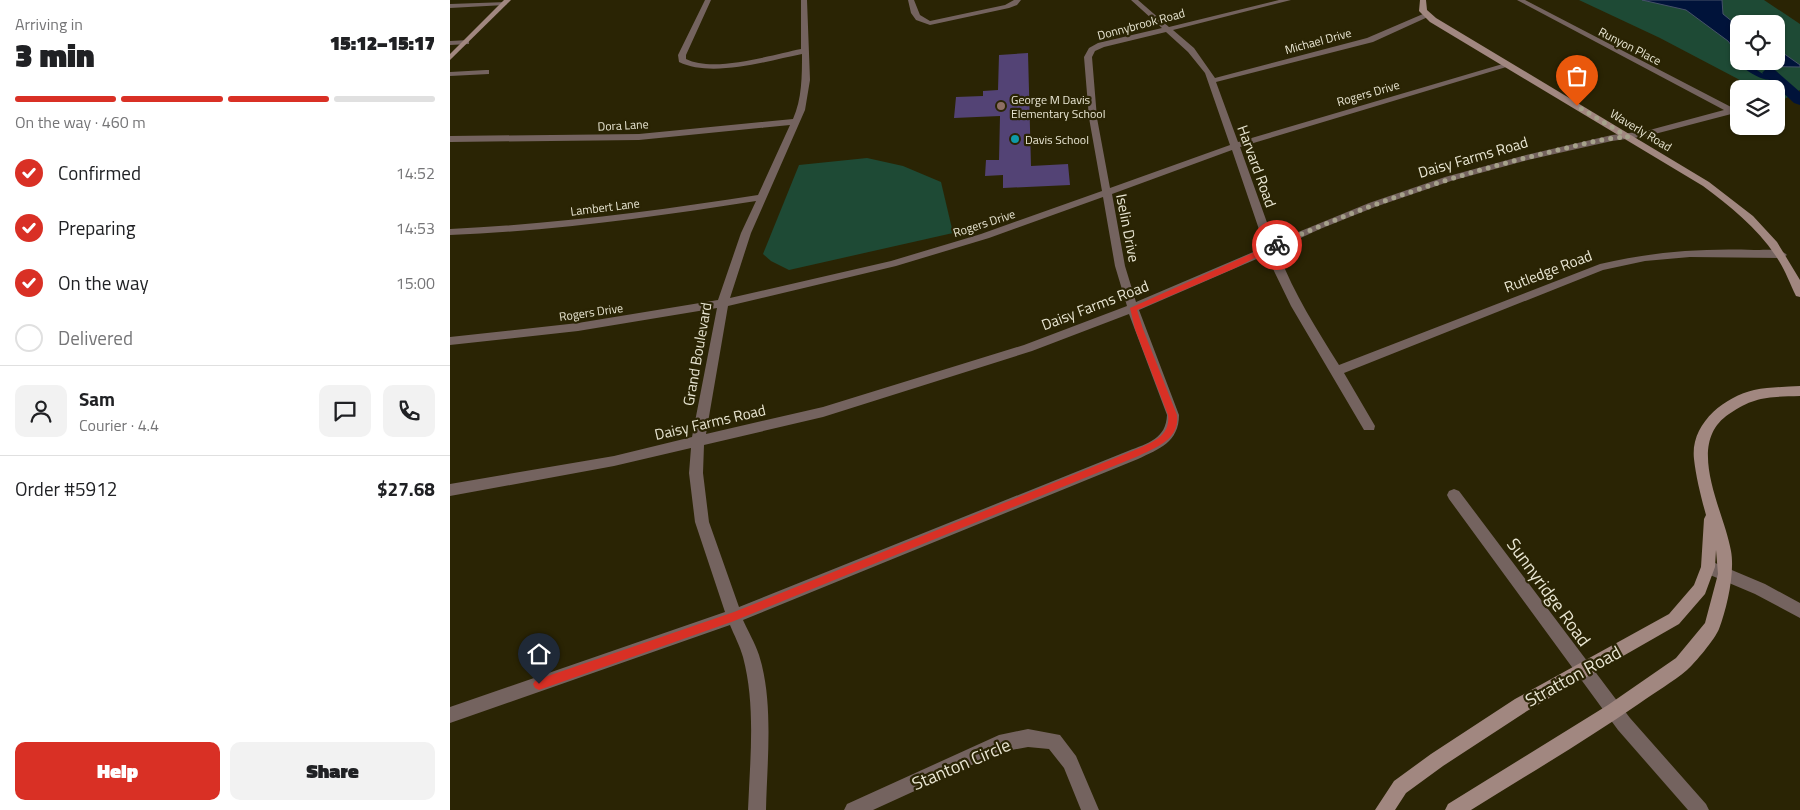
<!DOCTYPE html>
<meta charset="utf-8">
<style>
body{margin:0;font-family:"Titillium Web",sans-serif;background:#f2f2f2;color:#202124;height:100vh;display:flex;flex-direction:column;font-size:19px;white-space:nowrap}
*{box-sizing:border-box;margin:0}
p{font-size:16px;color:#757577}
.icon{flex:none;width:28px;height:28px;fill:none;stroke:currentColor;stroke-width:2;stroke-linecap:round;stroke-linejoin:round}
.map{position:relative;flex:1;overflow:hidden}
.drawer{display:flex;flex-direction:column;background:#fff;width:450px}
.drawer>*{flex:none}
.controls{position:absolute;left:1280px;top:15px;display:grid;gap:10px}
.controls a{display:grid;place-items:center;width:55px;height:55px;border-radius:10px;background:#fff;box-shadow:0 1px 4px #0004;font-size:25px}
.pin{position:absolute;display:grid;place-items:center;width:42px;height:42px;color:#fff;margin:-51px -21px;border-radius:50% 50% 50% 0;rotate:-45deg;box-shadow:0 0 5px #0007}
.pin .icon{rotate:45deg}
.courier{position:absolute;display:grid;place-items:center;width:50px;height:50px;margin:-25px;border:4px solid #d93025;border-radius:50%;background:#fff;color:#222;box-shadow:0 1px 6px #0007}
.overview em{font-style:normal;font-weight:800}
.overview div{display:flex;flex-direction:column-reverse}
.overview{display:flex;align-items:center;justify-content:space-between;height:85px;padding:0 15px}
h1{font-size:32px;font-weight:800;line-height:38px}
.bar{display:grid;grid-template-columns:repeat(4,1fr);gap:8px 5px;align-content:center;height:60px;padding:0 15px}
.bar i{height:6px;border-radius:4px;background:#e0e0e0}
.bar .on{background:#d93025}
.bar p{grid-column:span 4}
.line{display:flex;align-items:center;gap:12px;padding:0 15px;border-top:1px solid #e0e0e0}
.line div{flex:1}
.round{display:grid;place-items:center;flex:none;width:52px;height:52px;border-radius:10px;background:#f2f2f2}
ol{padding:0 15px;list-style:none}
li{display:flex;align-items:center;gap:15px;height:55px}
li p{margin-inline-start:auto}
li .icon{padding:5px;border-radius:50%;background:#d93025;color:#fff;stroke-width:4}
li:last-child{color:#757577}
li i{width:28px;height:28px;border:2px solid #e0e0e0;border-radius:50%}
.cta{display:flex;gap:10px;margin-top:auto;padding:10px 15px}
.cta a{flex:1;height:58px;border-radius:10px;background:#d93025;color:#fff;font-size:20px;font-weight:800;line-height:58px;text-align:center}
.cta a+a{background:#f2f2f2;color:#202124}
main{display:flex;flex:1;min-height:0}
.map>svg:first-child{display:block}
</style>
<main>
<section class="drawer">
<div class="overview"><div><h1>3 min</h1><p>Arriving in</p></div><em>15:12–15:17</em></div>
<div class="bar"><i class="on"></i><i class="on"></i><i class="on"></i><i></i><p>On the way · 460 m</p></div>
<ol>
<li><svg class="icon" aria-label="check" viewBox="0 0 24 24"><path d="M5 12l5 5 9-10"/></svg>Confirmed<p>14:52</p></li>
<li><svg class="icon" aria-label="check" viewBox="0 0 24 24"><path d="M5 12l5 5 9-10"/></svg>Preparing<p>14:53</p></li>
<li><svg class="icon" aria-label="check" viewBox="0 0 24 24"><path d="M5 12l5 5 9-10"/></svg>On the way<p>15:00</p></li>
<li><i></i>Delivered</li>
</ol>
<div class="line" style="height:90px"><a class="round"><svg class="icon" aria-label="person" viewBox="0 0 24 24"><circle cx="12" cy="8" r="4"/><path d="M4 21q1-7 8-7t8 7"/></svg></a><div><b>Sam</b><p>Courier · 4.4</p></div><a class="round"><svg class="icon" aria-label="chat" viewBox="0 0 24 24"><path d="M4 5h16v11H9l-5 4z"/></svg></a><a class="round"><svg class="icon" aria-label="phone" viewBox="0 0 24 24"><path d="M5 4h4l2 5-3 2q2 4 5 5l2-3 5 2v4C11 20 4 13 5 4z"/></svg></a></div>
<div class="line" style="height:65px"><div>Order #5912</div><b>$27.68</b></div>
<div class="cta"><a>Help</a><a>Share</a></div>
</section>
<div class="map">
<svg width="1350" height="810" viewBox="0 0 1350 810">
<rect width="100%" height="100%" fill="#2a2404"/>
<!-- green -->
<g fill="#1e4a35" fill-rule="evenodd">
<path d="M1129,0H1314L1350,24V90L1326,104V89H1302L1288,79L1210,38ZM1289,24H1326V61H1289Z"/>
<path d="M417,158L453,166L491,182L503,233L339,270L321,261L313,254L349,165Z"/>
</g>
<!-- water -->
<g fill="#00133a" stroke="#465268">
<path d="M1192,0H1272L1273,14L1289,27V55L1278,41L1236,10Z"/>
<path d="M1326,48L1350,65V67L1287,66L1289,61H1326Z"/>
</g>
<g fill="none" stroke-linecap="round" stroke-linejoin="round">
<!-- canal -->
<path fill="#00133a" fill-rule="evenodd" d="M1296,63L1313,74H1324L1328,77C1317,85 1303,74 1293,68V64Z"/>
<!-- river -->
<path fill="#00133a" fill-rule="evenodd" d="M1320,68L1325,70L1350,92V105L1344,103L1315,76L1312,73L1315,70Z"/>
</g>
<!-- building -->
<path fill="#534375" d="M578,53L581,166L618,164L620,185L553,188V175L535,176L536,160H549L550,116L504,118L506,97L533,96V91L548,90L549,55Z"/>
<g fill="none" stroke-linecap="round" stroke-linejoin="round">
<!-- street -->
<g fill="#74635f" fill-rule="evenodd">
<path d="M255,0H261L236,55V59C264,73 321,55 351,49V0H357L360,80L355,110L301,233L280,298L441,261L531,234L652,191L639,118L634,57L639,48L648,43L712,28L681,0H688L719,27L829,0H841L723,30L744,48L765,78L917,38L973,14L980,16L923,42L766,82L788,142L1056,63L1063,65L790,147L824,242L919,203L995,177L1076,155L1162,135L1196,131L1274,110L1067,0H1075L1283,108L1289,107V112L1197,136L1162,141L1078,160L1001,181L925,207L870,229L827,249C842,291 866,328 889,365L1150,264C1201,252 1252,248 1304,250C1313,250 1331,248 1337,255L1332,258L1240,257L1195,261L1153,270L894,373L925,426L924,430H914L841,306L824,271L818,254L689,310L729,415C729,442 709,449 688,459L293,620C298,631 305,643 309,655C324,702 317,762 316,810H298C300,760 306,706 293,657C290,646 284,635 280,625L0,723V707L275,612L245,522L239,473L241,448L164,466L0,496V484L164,456L242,437L267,308L128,331L0,345V337L128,323L268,300L291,233L306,201C204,217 103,231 0,235V229C104,224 206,211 308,195L340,125L189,140L0,142V136L189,134L343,119C352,99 352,76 352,54C317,61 262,78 229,62L228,55ZM716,32L738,52L755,73L780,145L660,188L647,118L642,57L645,51L654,47ZM782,150L815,247L686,302L675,266L662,194ZM653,197L665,266L677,306L574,345L373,407L256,434L278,306L446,266L539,238ZM679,314L717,415C716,439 698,443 678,451L289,607L259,522L253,473L254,445L373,417L582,351Z"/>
<path d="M458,0H464L470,15L480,21L555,5L564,0H571L567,5L559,8L480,25L466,20L461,13Z"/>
<path d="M57,2V4L55,5L0,8V4Z"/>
<path d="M19,40V44L0,45V41Z"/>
<path d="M36,70H39V74L0,76V72Z"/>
<path d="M1004,489L1009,491L1180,718L1256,804L1259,810H1238L1168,730L999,499L997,495L999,491Z"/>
<path d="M1258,560L1315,584L1350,603V618L1305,594L1253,572L1251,567L1253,562Z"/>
<path d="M578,729L610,735L626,756L649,810H631L614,768L599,749L578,747L550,752L423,810H394L397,804L549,735Z"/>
</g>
<!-- secondary -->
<g fill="#a18780" fill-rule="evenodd">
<path d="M54,0H61L0,60V54Z"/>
<path d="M970,0H976L977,10L986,18L1259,182L1303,216L1327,242L1350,280V297L1346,296C1340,284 1336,272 1329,261C1310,230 1281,207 1253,186L980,22L969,11Z"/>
<path d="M1350,386V396C1319,397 1305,396 1279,414C1234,444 1274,510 1281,551C1285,573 1277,608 1269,629C1265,639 1245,663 1237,670C1223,682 1205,692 1190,703C1135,741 1077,775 1021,810H995L998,804L1158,705L1226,658L1255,623L1268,574L1266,550L1265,567L1255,594L1229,624L1077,711L993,766L956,793L945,810H925L944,781L981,754L1065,699L1219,614L1244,585L1251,567L1254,519L1256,515C1251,497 1246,477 1244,459C1240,424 1274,397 1304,390C1319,387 1335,387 1350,386Z"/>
</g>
</g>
<!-- route -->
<path fill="#d93025" d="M825,243L830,245L785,268L687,310L693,329L727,415C730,440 705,448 686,457L284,621L89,690L85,688L83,684L85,681L89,679L284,612L680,452C698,444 721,438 718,415L685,329L680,308Z"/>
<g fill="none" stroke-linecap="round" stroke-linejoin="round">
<!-- done -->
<path stroke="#a6a28b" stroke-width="5" stroke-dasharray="0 9" d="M827,245C915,205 1006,174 1100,152C1126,146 1152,138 1178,137L1127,106"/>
</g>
<!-- markers -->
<circle fill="#8d6e63" stroke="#2a2404" stroke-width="2" cx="551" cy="106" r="5"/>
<circle fill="#0f9aa8" stroke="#2a2404" stroke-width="2" cx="565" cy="139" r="5"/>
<g text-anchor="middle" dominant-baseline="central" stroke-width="4.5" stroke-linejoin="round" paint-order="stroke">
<!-- far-street labels -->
<g font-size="12" fill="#e9e6d3" stroke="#2a2404">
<text transform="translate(691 24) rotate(-15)">Donnybrook Road</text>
<text transform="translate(868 41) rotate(-15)">Michael Drive</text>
<text transform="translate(1180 46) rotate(27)">Runyon Place</text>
<text transform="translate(918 93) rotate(-16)">Rogers Drive</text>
<text transform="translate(173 125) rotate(-3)">Dora Lane</text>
<text transform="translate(1191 130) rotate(31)">Waverly Road</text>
<text transform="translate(155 207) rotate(-7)">Lambert Lane</text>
<text transform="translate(534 223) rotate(-18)">Rogers Drive</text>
<text transform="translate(141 312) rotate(-8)">Rogers Drive</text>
</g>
<!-- far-poi labels -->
<g font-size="12" fill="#e9e6d3" stroke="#2a2404" text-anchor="start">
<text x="561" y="99">George M Davis<tspan x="561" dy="14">Elementary School</tspan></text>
<text x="575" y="139">Davis School</text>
</g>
<!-- street labels -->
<g font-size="15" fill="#e9e6d3" stroke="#2a2404">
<text transform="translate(1023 157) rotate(-16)">Daisy Farms Road</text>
<text transform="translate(807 166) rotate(70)">Harvard Road</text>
<text transform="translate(678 228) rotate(79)">Iselin Drive</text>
<text transform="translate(1098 271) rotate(-21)">Rutledge Road</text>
<text transform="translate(645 305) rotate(-21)">Daisy Farms Road</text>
<text transform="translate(247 354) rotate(-80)">Grand Boulevard</text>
<text transform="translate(260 422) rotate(-13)">Daisy Farms Road</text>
</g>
<!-- near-street labels -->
<g font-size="18" fill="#e9e6d3" stroke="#2a2404">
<text transform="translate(1099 592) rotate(54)">Sunnyridge Road</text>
<text transform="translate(1123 676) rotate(-29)">Stratton Road</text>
<text transform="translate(511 764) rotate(-23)">Stanton Circle</text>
</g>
</g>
</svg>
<div class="controls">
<a><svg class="icon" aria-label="locate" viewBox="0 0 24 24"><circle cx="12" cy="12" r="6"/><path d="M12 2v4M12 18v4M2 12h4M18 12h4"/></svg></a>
<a><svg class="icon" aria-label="layers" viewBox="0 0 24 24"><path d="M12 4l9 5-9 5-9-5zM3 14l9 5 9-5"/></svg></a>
</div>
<div class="pin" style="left:1127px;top:106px;background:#ea580c"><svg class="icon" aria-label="bag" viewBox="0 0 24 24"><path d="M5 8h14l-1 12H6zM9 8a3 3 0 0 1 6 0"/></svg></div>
<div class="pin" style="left:89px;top:684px;background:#1f2937"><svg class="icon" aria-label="home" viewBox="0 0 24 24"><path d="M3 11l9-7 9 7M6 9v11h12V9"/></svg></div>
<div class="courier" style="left:827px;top:245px"><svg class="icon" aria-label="bike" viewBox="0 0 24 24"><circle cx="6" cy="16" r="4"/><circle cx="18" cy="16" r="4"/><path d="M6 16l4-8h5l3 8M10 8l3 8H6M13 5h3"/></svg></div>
</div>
</main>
